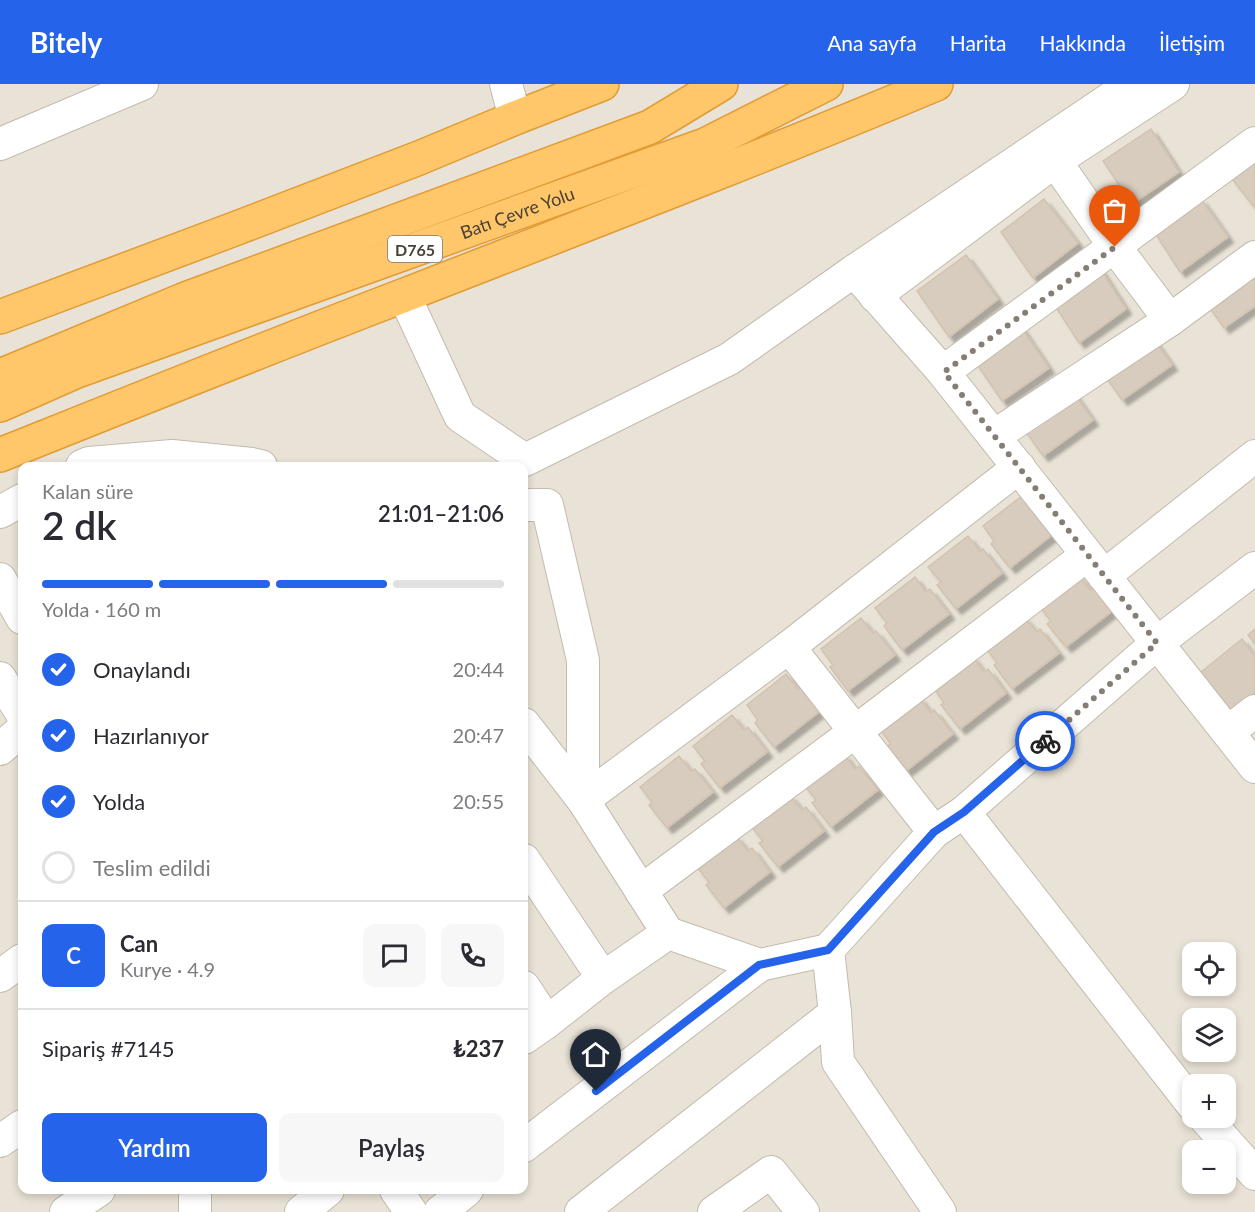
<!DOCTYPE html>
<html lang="tr">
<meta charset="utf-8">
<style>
body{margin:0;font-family:Lato,sans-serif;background:#f7f7f7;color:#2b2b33;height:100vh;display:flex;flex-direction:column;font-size:22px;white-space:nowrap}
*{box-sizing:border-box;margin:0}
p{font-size:20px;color:#7c7c81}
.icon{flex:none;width:33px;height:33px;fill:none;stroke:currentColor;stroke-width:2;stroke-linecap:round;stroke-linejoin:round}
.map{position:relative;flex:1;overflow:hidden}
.sheet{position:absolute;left:18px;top:378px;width:510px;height:732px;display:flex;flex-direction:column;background:#fff;border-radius:12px;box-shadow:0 3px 9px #0003}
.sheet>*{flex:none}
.buttons{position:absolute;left:1182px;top:858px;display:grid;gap:12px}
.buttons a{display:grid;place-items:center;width:54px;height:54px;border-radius:12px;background:#fff;box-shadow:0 3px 9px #0003;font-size:30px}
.pin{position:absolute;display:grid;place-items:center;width:51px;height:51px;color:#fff;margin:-62px -26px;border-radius:50% 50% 50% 0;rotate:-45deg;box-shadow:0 0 6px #0007}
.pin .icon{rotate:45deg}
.courier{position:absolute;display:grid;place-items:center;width:60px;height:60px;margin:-30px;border:4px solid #2563eb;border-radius:50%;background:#fff;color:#222;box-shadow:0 2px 8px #0007}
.summary em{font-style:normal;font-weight:600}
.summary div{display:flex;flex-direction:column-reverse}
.summary{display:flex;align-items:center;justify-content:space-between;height:102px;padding:0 24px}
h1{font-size:39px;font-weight:600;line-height:45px}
.bar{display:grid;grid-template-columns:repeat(4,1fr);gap:9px 6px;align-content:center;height:72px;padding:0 24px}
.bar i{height:8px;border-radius:4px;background:#e1e1e2}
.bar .selected{background:#2563eb}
.bar p{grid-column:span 4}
.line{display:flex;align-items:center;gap:15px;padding:0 24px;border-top:2px solid #e1e1e2}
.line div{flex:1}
.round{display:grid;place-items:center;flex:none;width:63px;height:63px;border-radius:12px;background:#f7f7f7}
ol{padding:0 24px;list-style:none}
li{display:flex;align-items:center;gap:18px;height:66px}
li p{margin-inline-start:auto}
li .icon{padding:6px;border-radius:50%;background:#2563eb;color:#fff;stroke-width:4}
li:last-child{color:#7c7c81}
li i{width:33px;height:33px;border:3px solid #e1e1e2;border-radius:50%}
.cta{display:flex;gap:12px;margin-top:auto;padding:12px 24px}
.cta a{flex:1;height:69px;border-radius:12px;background:#2563eb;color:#fff;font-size:24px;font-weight:600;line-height:69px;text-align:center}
.cta a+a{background:#f7f7f7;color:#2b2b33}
header{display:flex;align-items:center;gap:36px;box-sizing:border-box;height:84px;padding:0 30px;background:#2563eb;color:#fff}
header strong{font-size:28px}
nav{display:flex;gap:33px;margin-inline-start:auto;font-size:21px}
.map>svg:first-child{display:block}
</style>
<header>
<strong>Bitely</strong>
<nav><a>Ana sayfa</a><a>Harita</a><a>Hakkında</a><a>İletişim</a></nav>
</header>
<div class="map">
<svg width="1255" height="1128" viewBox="0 0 1255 1128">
<defs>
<filter id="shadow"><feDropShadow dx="5.5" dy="5.5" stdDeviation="1.5" flood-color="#0004"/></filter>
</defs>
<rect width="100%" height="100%" fill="#f5f0e8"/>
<!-- residential -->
<path fill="#e9e2d6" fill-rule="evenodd" d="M0,0H1255V1128H0ZM22,382H524V1106H22ZM1192,868H1226V902H1192ZM1192,934H1226V968H1192ZM1192,1000H1226V1034H1192ZM1192,1066H1226V1100H1192Z"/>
<!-- building -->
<g fill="#d7ccbd" stroke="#d2c3b0" stroke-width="1.5" filter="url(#shadow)">
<path d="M1151,45L1179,88L1132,120L1103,77Z"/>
<path d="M1255,77V124L1232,95Z"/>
<path d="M1044,115L1078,159L1033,194L1001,148Z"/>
<path d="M1201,115L1228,153L1180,188L1155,149Z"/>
<path d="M966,171L998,215L949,253L917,207Z"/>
<path d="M1255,181V222L1224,244L1202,213Z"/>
<path d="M1099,183L1126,225L1079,259L1052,217Z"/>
<path d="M1019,240L1049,284L1002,317L972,273Z"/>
<path d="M1150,250L1172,281L1122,316L1101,286Z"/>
<path d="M1071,305L1093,336L1043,372L1021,341Z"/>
<path d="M1022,412L1056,448L1010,484L991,460L994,457L983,442Z"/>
<path d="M968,452L980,468L983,465L1002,489L956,525L937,501L941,498L928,483Z"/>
<path d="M1078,491L1090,506L1094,503L1112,527L1066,563L1047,540L1051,537L1039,522Z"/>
<path d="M915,493L926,508L930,505L949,530L902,566L884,542L887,539L875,524Z"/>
<path d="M1024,533L1037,548L1040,545L1059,569L1012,605L994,581L997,579L985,563Z"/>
<path d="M861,534L873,549L876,547L895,571L848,607L830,583L833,581L821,565Z"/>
<path d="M1255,545V560L1248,551Z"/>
<path d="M1242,555L1255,572V608L1230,628L1196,592Z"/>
<path d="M972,572L984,588L988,585L1006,609L960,645L941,621L944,619L933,603Z"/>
<path d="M786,590L798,605L801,603L820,627L774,663L755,639L758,636L747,621Z"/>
<path d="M919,613L931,629L934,626L953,650L906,687L887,662L891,660L879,644Z"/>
<path d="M732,631L744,646L748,643L767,668L720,704L701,680L705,677L693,662Z"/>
<path d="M844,670L855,685L859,682L878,706L831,743L812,719L816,716L804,701Z"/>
<path d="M679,672L691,687L695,685L713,708L667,744L649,721L652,718L640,703Z"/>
<path d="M790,711L802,726L806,723L824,747L778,783L759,759L763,757L751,742Z"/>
<path d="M736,752L748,767L752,764L770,788L724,824L706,801L709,798L697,783Z"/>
</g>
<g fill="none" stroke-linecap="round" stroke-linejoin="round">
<defs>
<g id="minor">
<path d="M506,0L515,34"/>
<path d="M0,60L142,0"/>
<path d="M1055,77L1115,163L1170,236"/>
<path d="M854,187L943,288L1255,683"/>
<path d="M404,211L460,332L525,376L729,275L854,187L1132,0"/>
<path d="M875,212L1055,77L1173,0"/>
<path d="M943,288L1255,59"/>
<path d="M994,352L1170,236L1255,173"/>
<path d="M82,382L89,379L172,372L252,380L261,382"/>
<path d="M524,421H547L583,576V716"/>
<path d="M0,428L22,416"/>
<path d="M1104,492L1255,372"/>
<path d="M0,495L22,534"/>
<path d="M789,563L934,748"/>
<path d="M0,594L22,630"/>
<path d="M524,640L583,716L668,849L760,881L828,866"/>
<path d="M1228,648L1255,627"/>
<path d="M0,665L22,646"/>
<path d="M583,716L789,563L1019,383"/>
<path d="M964,728L1192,1020"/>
<path d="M524,776L603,894"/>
<path d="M641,807L856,647L1087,471"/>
<path d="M0,892L22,876"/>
<path d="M524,903L547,938"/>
<path d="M524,954L547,938L603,894L668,849"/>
<path d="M1205,1034L1255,1090"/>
<path d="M0,1057L22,1042"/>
<path d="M524,1062L760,881"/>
<path d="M195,1106V1128"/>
<path d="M396,1106L411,1128"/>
<path d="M66,1128L99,1106"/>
<path d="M301,1128L328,1106"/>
<path d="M440,1128L467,1106"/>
<path d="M581,1128L835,929"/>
<path d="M714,1128L771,1088L803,1128"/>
<path d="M940,1128L838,978L835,929L828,866L934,748L964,728L1157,559L1255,484"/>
</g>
<g id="highway">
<path d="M0,233L237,144L419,74L515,34L602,0"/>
<path d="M0,292L183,216L650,43L721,0"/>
<path id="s1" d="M0,321L77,287L705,61L826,0"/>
<path d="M0,371C135,317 269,263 405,211C582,142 760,74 936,0"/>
</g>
</defs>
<!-- minor casing -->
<use href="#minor" stroke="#c3bbad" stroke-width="34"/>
<!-- highway casing -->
<use href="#highway" stroke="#e29b35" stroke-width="36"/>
<!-- minor -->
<use href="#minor" stroke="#fff" stroke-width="32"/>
<!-- highway -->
<use href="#highway" stroke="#ffc769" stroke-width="33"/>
</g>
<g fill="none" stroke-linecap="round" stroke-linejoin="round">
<!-- done -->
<path stroke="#857e75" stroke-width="6" stroke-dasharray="0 10.8" d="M1045,657L1157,559L944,288L1115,163"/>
<!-- route -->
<path stroke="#2563eb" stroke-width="8" d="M596,1007L759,881L828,866L934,748L964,728L1045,657"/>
</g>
<g text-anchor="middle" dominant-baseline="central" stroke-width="4.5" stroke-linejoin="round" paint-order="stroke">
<!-- shield labels -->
<rect fill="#fff" stroke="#7f7a73" stroke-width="1.5" x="388" y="152" width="54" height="26" rx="4.5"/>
<g font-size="16" font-weight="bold" fill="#484137">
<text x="415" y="165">D765</text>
</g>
<!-- street labels -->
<g font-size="18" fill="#484137" stroke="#fff">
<text stroke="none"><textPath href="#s1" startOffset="552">Batı Çevre Yolu</textPath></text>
</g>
</g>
</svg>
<div class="buttons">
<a><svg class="icon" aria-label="locate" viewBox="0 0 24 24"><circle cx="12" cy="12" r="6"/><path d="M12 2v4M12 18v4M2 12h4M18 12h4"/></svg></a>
<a><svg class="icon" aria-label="layers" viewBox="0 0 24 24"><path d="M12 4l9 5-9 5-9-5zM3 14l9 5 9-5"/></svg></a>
<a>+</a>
<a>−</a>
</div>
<div class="pin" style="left:1115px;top:163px;background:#ea580c"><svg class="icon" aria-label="bag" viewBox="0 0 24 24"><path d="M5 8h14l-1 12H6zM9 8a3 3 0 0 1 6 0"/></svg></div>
<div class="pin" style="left:596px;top:1007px;background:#1f2937"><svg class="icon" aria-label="home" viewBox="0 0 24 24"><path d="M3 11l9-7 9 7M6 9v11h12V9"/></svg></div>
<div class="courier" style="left:1045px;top:657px"><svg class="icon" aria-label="bike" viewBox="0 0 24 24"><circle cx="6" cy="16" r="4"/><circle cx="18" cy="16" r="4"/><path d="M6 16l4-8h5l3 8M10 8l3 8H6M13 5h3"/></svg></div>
<section class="sheet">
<div class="summary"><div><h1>2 dk</h1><p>Kalan süre</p></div><em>21:01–21:06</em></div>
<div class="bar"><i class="selected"></i><i class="selected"></i><i class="selected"></i><i></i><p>Yolda · 160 m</p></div>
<ol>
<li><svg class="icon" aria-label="check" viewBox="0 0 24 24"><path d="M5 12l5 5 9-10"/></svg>Onaylandı<p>20:44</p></li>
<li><svg class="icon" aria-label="check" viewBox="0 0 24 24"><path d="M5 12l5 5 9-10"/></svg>Hazırlanıyor<p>20:47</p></li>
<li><svg class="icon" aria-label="check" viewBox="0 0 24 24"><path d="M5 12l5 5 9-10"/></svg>Yolda<p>20:55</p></li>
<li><i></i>Teslim edildi</li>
</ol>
<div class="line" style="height:108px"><b class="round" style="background:#2563eb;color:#fff">C</b><div><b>Can</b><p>Kurye · 4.9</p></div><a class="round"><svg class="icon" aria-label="chat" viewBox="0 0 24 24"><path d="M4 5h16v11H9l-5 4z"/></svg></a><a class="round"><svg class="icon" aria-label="phone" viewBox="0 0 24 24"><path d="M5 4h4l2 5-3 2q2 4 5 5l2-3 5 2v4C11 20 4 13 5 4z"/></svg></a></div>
<div class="line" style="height:78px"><div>Sipariş #7145</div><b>₺237</b></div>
<div class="cta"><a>Yardım</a><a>Paylaş</a></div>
</section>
</div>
